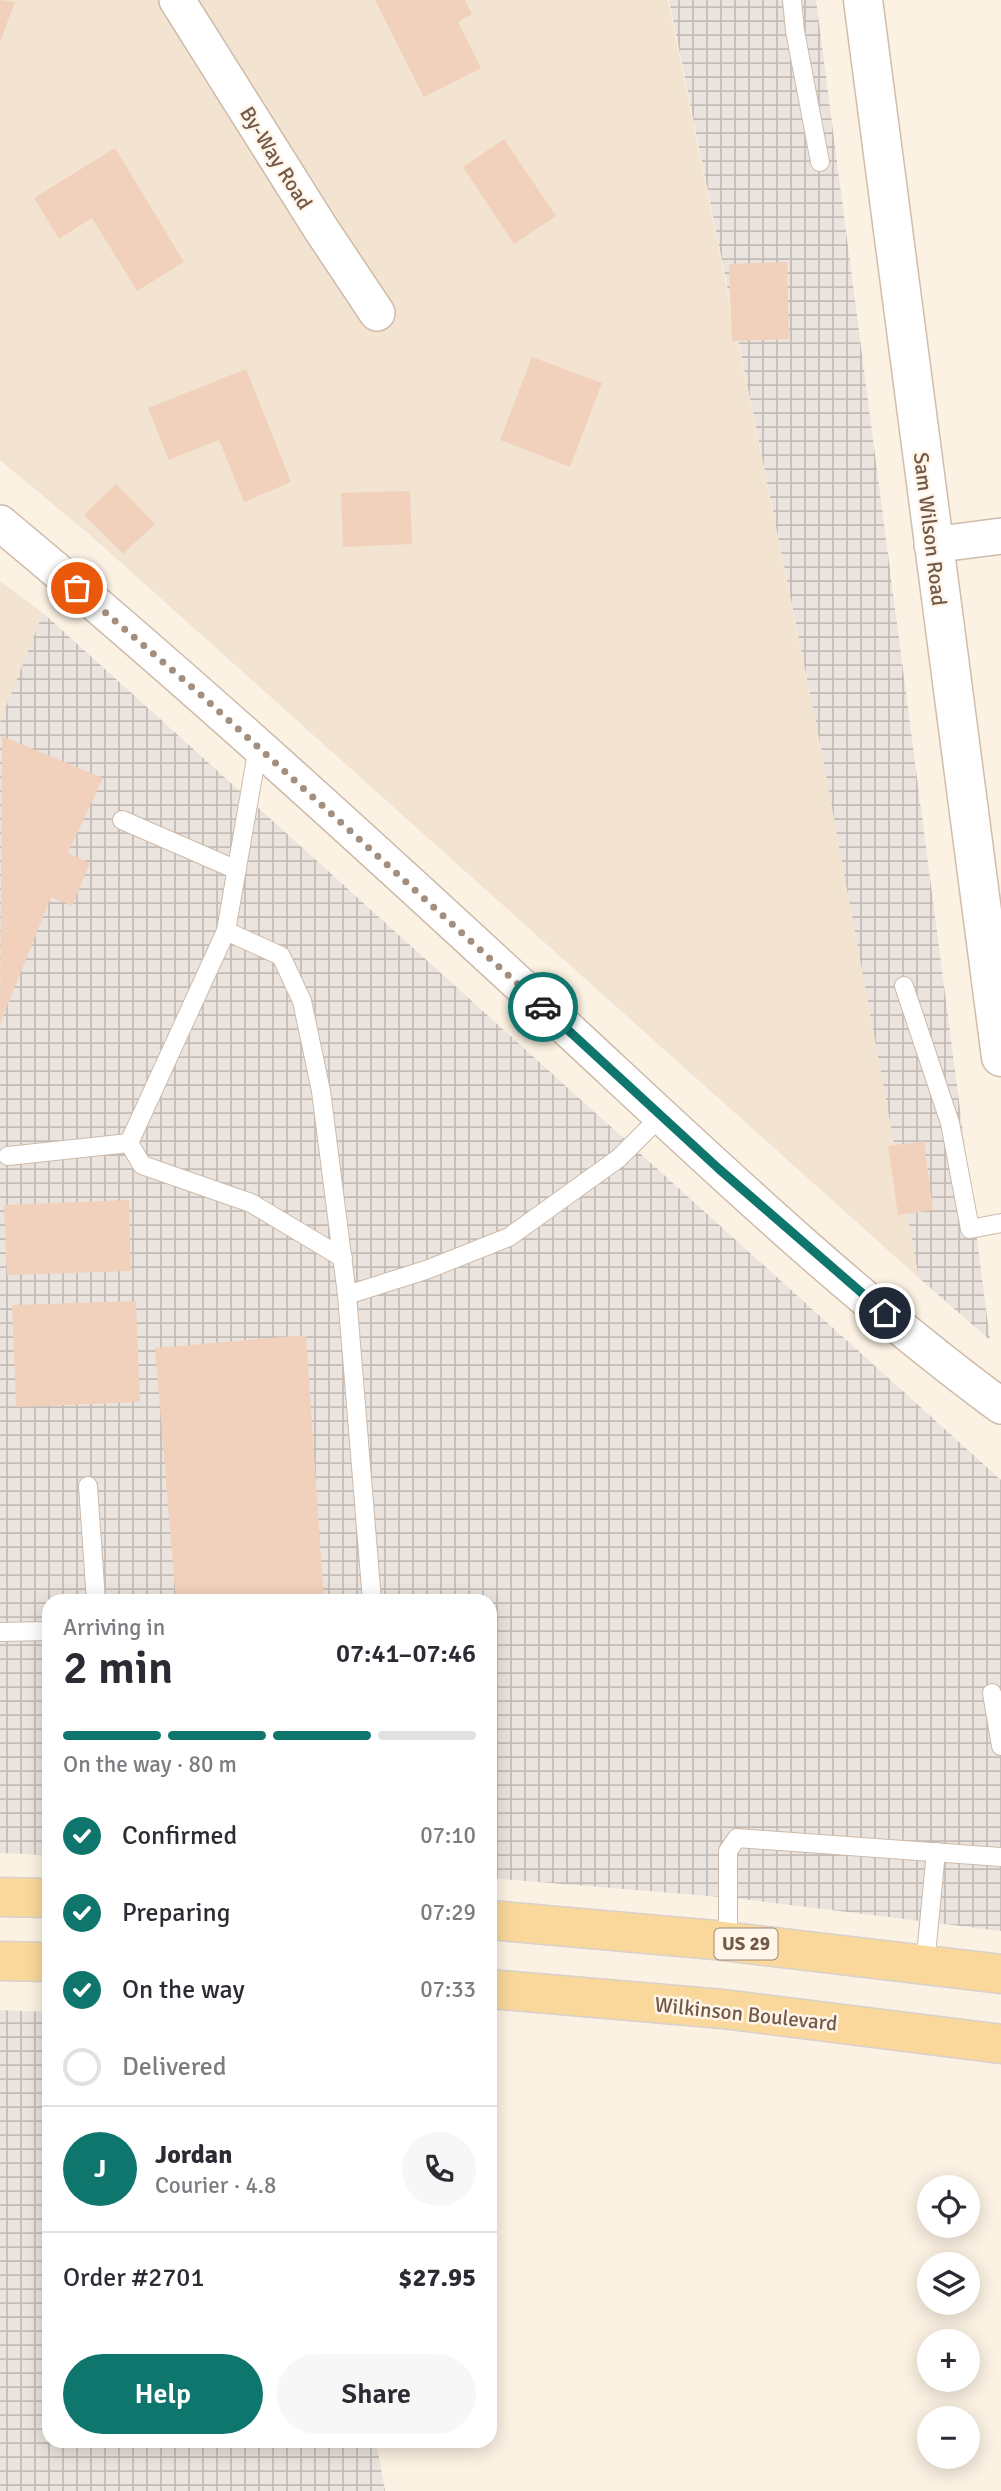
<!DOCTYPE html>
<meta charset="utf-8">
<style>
body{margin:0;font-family:Signika,sans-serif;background:#f7f7f7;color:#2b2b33;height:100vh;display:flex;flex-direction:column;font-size:26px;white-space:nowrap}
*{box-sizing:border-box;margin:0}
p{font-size:23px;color:#7c7c81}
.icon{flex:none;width:38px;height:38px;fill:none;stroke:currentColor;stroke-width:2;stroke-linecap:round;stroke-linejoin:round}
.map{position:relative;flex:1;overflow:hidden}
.drawer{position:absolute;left:42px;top:1594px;width:455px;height:854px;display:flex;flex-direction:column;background:#fff;border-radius:21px;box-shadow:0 4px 18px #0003}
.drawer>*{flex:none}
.tools{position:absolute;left:917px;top:2175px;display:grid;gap:14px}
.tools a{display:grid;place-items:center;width:63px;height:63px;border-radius:50%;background:#fff;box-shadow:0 4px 18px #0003;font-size:35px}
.pin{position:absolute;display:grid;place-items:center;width:60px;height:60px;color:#fff;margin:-30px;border:4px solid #fff;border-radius:50%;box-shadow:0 2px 7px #0007}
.courier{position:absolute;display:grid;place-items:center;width:70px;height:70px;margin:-35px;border:5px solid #0f766e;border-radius:50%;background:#fff;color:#222;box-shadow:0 2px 9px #0007}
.overview em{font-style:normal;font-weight:600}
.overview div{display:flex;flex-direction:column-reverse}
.overview{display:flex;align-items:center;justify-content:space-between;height:119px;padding:0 21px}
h1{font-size:46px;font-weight:600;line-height:52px}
.bar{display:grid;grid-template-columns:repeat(4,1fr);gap:10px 7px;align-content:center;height:84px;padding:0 21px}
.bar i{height:9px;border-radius:5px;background:#e1e1e2}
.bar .selected{background:#0f766e}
.bar p{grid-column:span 4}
.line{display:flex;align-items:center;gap:18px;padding:0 21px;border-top:2px solid #e1e1e2}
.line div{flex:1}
.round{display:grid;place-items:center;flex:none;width:74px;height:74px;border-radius:37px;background:#f7f7f7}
ol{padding:0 21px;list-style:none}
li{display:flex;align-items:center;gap:21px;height:77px}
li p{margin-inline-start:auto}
li .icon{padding:7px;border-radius:50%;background:#0f766e;color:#fff;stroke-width:4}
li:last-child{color:#7c7c81}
li i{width:38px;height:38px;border:4px solid #e1e1e2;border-radius:50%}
.action{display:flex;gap:14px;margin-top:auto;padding:14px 21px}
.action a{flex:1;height:80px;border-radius:42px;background:#0f766e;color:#fff;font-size:28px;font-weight:600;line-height:80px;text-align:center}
.action a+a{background:#f7f7f7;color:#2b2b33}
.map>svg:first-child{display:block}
</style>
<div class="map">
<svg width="1001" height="2491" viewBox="0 0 1001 2491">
<defs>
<pattern id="industrial-grid" width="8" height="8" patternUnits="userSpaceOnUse" patternTransform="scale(1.75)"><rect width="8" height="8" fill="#ebe4de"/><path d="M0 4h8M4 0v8" fill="none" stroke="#c3bcb6"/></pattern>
</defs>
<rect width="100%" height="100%" fill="#fcf2e3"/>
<!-- residential -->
<g fill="#f3e4d1">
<path d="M0,0H668L819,738L919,1278L90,535L0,460Z"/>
<path d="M0,581L43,613L0,722Z"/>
</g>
<!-- industrial -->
<g fill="url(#industrial-grid)">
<path d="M669,0H816L990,1340L919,1278L819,738Z"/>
<path d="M43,613L1001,1480V1931L733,1898L490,1878V1601H49V1855L0,1853V722Z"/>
<path d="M0,2010L49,2012V2441H376L385,2491H0Z"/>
</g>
<!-- building -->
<g fill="#f1d1bb">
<path d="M0,0L15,2L0,42Z"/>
<path d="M375,0H465L472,14L458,22L481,68L424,97Z"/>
<path d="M504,139L556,216L514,244L463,167Z"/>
<path d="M115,148L184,262L137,291L92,218L59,239L34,198Z"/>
<path d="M787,262L789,339L732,341L729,264Z"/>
<path d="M532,357L602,383L570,467L500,440Z"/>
<path d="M246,369L291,482L244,502L219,440L169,460L148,408Z"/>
<path d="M116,484L155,524L123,554L84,515Z"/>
<path d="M410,491L412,544L343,547L341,493Z"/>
<path d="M2,736L103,778L68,853L90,863L72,906L51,897L0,1024Z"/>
<path d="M924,1141L933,1210L898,1215L888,1146Z"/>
<path d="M129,1200L131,1271L7,1275L4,1205Z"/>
<path d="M136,1301L140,1402L16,1407L12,1305Z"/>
<path d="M306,1335L324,1601H176L155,1348Z"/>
</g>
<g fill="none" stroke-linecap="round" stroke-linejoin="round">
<defs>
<g id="lane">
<path d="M792,0L795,31L820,162"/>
<path d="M122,820L237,870"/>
<path d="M226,931L258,747"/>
<path d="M904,986L950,1123L970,1229L1001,1223"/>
<path d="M8,1156L129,1143"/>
<path d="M343,1258L251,1203L142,1165L129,1143L226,931L281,956L302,1001L321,1091L347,1295"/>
<path d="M88,1486L96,1601"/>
<path d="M372,1601L347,1295L426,1270L509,1237L619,1158L661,1116"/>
<path d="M0,1632L49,1631"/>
<path d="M992,1693L1001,1746"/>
<path d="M728,1941V1851L737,1838L1001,1857"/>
<path d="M925,1965L936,1852"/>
</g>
<g id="street">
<path d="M177,0L321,229L377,313"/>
<path d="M0,523C196,686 384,859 571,1032C710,1161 849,1294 1001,1406"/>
<path d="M932,545L1001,536"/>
</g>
<path id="secondary" d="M863,0L1001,1057"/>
<g id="primary">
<path d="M0,1897L49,1898"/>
<path d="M490,1920L715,1940L1001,1974"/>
<path d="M0,1961L49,1962"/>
<path d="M490,1989L723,2009L1001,2044"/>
</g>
</defs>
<!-- lane casing -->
<use href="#lane" stroke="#cdbaaa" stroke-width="20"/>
<!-- street casing -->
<use href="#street" stroke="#cdbaaa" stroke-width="38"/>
<!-- secondary casing -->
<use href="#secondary" stroke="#d2bcaa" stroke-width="41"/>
<!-- primary casing -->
<use href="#primary" stroke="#d8d1cc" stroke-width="41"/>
<!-- lane -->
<use href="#lane" stroke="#fff" stroke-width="18"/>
<!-- street -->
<use href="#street" stroke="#fff" stroke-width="35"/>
<!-- secondary -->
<use href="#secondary" stroke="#fff" stroke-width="38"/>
<!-- primary -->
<use href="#primary" stroke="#fad89c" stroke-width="38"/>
</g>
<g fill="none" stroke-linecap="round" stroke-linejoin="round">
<!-- done -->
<path stroke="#a38f7f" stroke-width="7" stroke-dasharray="0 12.6" d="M77,588L200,694L543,1007"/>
<!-- route -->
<path stroke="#0f766e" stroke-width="9" d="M543,1007L719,1169L885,1313"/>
</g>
<g text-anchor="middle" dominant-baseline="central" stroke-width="5" stroke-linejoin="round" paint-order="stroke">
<!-- shield labels -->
<rect fill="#fff6e9" stroke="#9d8879" stroke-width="2" x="714.5" y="1928.5" width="63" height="31" rx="5"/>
<g font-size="19" font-weight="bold" fill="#735949">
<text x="746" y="1944">US 29</text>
</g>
<!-- street labels -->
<g font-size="21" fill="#735949" stroke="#fff6e9">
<text transform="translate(276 158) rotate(58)">By-Way Road</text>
<text transform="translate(930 529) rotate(83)">Sam Wilson Road</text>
<text transform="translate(746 2014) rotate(6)">Wilkinson Boulevard</text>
</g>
</g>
</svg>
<div class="tools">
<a><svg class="icon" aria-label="locate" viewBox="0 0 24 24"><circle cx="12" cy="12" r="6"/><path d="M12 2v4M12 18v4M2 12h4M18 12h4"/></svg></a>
<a><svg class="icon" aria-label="layers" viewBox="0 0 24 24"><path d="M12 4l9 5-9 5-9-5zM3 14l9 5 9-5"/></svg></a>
<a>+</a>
<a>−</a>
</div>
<div class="pin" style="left:77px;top:588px;background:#ea580c"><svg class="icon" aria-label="bag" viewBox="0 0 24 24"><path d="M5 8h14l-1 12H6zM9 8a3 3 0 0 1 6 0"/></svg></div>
<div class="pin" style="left:885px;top:1313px;background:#1f2937"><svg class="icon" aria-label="home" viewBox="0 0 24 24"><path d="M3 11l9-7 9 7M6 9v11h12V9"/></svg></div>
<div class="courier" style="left:543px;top:1007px"><svg class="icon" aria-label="car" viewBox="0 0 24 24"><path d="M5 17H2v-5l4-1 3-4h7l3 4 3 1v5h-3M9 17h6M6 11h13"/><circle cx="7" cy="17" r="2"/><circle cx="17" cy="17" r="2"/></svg></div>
<section class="drawer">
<div class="overview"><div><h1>2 min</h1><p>Arriving in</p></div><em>07:41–07:46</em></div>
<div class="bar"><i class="selected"></i><i class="selected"></i><i class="selected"></i><i></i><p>On the way · 80 m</p></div>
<ol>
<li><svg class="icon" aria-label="check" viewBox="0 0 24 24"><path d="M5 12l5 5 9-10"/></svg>Confirmed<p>07:10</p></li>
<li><svg class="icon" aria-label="check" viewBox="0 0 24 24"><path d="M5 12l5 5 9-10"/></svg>Preparing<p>07:29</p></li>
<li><svg class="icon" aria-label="check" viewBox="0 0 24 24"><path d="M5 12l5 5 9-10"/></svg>On the way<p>07:33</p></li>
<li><i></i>Delivered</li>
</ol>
<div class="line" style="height:126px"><b class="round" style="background:#0f766e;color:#fff">J</b><div><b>Jordan</b><p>Courier · 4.8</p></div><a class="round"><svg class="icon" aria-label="phone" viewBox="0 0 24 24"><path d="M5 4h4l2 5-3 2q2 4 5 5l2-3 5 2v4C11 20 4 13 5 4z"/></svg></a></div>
<div class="line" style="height:91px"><div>Order #2701</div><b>$27.95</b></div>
<div class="action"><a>Help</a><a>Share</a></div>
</section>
</div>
